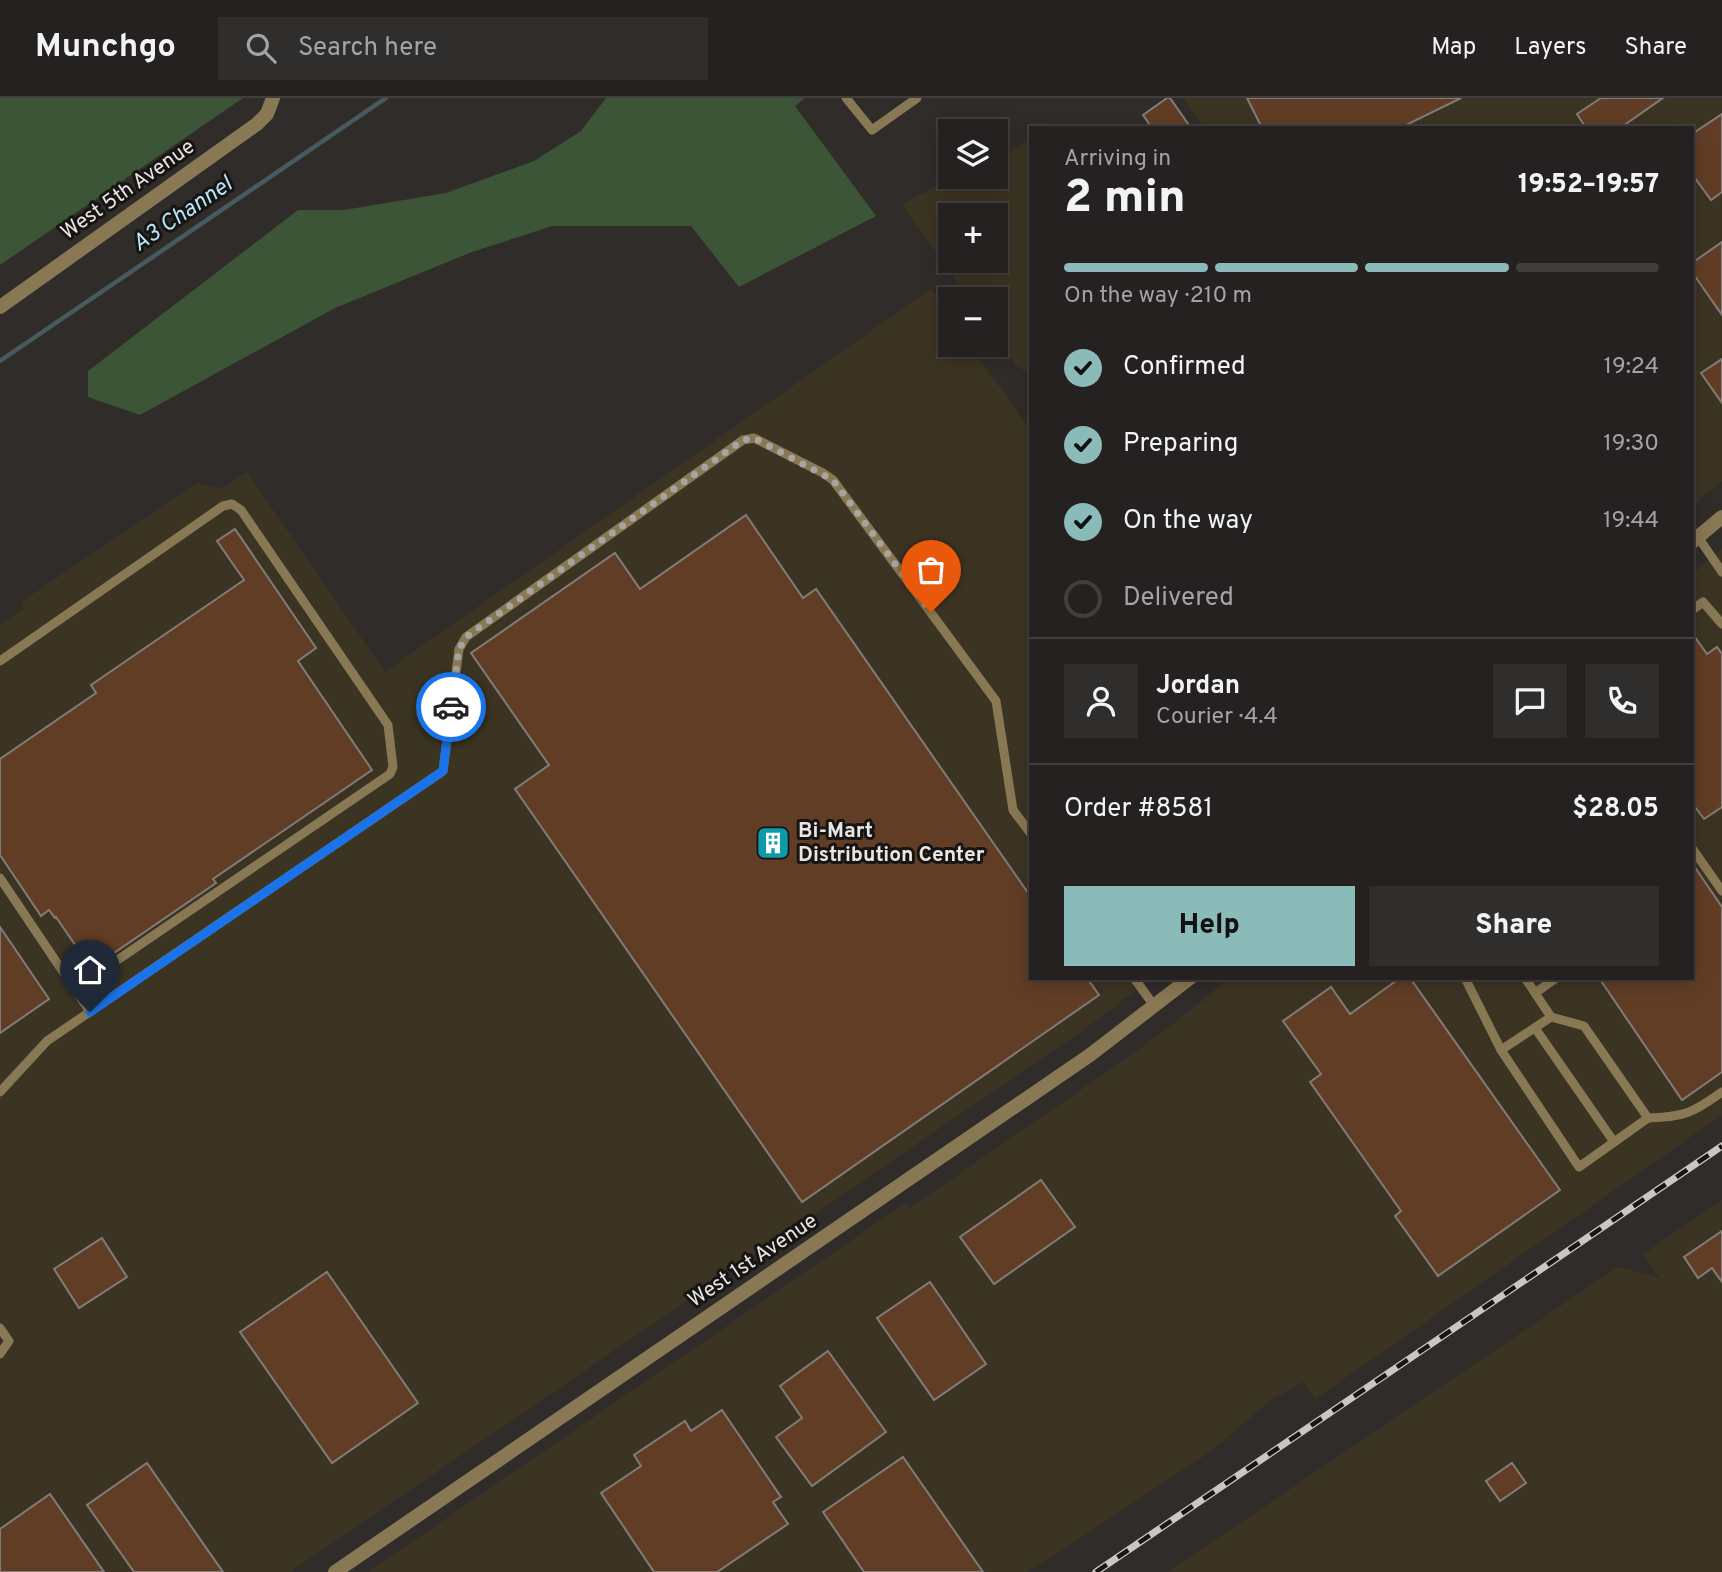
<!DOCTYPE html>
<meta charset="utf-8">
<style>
body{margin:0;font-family:Overpass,sans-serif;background:#302e2d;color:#f1f3f6;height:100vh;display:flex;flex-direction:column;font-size:26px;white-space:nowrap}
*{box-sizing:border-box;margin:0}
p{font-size:23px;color:#a3a3a5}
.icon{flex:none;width:38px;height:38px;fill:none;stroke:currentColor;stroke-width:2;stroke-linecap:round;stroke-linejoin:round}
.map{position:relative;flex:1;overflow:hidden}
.drawer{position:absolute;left:1029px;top:28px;width:665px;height:854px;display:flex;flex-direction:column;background:#242120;border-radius:0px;box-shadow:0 4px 18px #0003,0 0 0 2px #413e3e}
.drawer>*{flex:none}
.fabs{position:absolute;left:938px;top:21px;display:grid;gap:14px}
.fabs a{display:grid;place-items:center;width:70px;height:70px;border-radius:0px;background:#242120;box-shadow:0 4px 18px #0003,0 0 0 2px #413e3e;font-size:35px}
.pin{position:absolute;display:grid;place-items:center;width:60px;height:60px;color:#fff;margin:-72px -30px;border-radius:50% 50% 50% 0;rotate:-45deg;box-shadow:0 0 7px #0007}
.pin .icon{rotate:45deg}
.courier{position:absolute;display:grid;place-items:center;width:70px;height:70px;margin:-35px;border:5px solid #1a73e8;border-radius:50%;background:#fff;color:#222;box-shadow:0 2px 9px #0007}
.overview em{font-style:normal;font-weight:800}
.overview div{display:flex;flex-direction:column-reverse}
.overview{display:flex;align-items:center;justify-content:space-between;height:119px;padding:0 35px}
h1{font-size:46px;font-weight:800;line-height:52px}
.bar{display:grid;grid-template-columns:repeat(4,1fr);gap:10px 7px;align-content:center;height:84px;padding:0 35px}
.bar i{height:9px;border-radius:5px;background:#413e3e}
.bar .selected{background:#8bbbb9}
.bar p{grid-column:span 4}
.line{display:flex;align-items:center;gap:18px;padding:0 35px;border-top:2px solid #413e3e}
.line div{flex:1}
.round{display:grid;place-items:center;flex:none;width:74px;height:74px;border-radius:0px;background:#302e2d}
ol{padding:0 35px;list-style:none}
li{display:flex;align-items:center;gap:21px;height:77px}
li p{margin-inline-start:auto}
li .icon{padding:7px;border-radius:50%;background:#8bbbb9;color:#111;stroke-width:4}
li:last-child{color:#a3a3a5}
li i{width:38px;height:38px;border:4px solid #413e3e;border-radius:50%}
.button{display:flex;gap:14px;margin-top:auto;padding:14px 35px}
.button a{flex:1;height:80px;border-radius:0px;background:#8bbbb9;color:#111;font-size:28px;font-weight:800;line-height:80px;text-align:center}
.button a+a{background:#302e2d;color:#f1f3f6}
header{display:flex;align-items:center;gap:42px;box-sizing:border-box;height:98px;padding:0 35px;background:#242120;border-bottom:2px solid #413e3e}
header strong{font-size:33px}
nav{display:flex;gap:38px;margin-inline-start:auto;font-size:24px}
.search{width:490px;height:63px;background:#302e2d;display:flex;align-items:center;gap:18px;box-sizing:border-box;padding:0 24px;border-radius:0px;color:#a3a3a5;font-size:26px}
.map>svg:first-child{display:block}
</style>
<header>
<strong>Munchgo</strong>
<div class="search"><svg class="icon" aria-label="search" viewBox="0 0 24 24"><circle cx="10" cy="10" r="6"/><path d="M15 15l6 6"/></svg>Search here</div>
<nav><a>Map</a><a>Layers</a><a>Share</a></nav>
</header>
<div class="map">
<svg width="1722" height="1474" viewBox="0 0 1722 1474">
<rect width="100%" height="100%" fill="#302c2a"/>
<!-- industrial -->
<g fill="#3c3423" fill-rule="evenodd">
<path d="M1183,0H1722V383L1692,408V30H1204Z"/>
<path d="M1031,41V279L1015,266L996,239V201H969L902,106L956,79H996V59ZM996,117V163H950V117Z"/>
<path d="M931,191L950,218V247H970L1031,333V880H1153L1082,933L290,1474H0V527L24,510L21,504L197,385L221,391L247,374L385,574Z"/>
<path d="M1722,451V1017L1315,1301L1303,1284L1268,1304L1213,1352L1062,1452L1026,1474H368L906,1105L910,1110L1127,960L1176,924L1229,880H1692V476Z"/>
<path d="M1722,1102V1474H1168L1618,1169L1659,1180L1643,1156Z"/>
</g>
<!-- green -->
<g fill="#3b5536">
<path d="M0,0H243L0,167Z"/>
<path d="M606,0H805L795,8L876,118L739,189L691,128H552L472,154L335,210L140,317L88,299V273L298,112H344L446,95L534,63L581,33Z"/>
</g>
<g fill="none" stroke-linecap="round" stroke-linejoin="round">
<!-- stream -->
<path stroke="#475a5f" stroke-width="4.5" d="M0,263L386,0"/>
</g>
<!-- building -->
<g fill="#613d25" stroke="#817c79" stroke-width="2">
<path d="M1167,0H1170L1191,30H1152L1143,17Z"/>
<path d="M1247,0H1461L1400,30H1262Z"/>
<path d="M1601,0H1663L1620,30H1586L1577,16Z"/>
<path d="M1722,16V94L1711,102L1692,76V36Z"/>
<path d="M1722,144V217L1692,174V165Z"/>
<path d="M1722,261V305L1701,275Z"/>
<path d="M746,417L803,500L816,491L1031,799V880H1087L1099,897L802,1104L515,691L549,667L471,555L615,455L640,491Z"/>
<path d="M235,431L316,550L298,563L372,672L213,781L216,785L108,859L99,845L82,857L56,819L55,820L49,812L41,818L0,757V661L96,595L91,587L244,482L217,443Z"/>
<path d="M1692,535L1707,556L1717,549L1722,556V709L1704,721L1692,705Z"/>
<path d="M1692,765L1722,809V974L1682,1002L1599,880H1692Z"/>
<path d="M0,829L49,901L0,935Z"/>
<path d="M1400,880H1410L1560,1092L1438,1178L1395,1118L1401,1113L1310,984L1321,976L1283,923L1331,889L1350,916Z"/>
<path d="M1041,1082L1075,1129L994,1186L960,1139Z"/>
<path d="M1722,1133V1184L1712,1170L1698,1180L1684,1159Z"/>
<path d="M102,1140L127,1179L79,1210L54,1171Z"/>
<path d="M327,1174L418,1305L332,1365L240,1234Z"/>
<path d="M930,1184L986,1266L934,1302L877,1220Z"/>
<path d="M828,1253L886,1334L812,1388L776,1339L802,1320L780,1288Z"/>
<path d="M722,1312L781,1399L773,1404L788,1426L717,1474H654L601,1395L641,1368L634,1357L685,1323L691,1333Z"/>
<path d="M903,1359L983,1474H864L823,1414Z"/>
<path d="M147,1365L223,1474H134L87,1407Z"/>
<path d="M1512,1365L1526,1385L1500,1403L1486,1383Z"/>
<path d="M50,1396L104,1474H0V1431Z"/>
</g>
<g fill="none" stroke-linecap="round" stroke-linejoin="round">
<!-- service -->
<g stroke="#897854" stroke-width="9">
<path d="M846,0L872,32L917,0"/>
<path d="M1698,439L1722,474"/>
<path d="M1692,512L1703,504L1722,526"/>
<path d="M0,563L223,408L232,406L241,412L388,627L393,669L390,676L75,891"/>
<path d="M1692,750L1722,793"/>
<path d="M0,780L90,914"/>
<path d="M1134,880L1155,909"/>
<path d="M1465,880L1501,952L1579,1069L1648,1020L1584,928L1551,919L1525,880"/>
<path d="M1535,895L1556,880"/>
<path d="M1535,930L1614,1044"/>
<path d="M1501,952L1551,919"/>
<path d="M0,994L47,943L443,673L459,551L466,539L743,342L754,340L823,375L833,382L996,603L1013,712L1031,736"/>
<path d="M1648,1020C1684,1019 1693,1015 1722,994"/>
<path d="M0,1230L9,1243L0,1256"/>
</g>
<!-- tertiary -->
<g stroke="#897854" stroke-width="14">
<path d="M0,209L257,26L267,16L273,0"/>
<path d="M1692,444L1722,419"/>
<path d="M335,1474L1090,957L1190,880"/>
</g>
<defs>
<path id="rail" d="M1096,1474L1722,1048"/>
</defs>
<!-- rail casing -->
<use href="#rail" stroke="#cac6c4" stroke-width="7"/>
<!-- rail -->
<use href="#rail" stroke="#171514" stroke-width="4.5" stroke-dasharray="13" stroke-linecap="butt"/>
</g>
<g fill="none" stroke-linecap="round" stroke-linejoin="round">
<!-- done -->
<path stroke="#a8a4a2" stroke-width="7" stroke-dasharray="0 12.6" d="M451,609L459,551L466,539L743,342L754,340L833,382L931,514"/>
<!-- route -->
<path stroke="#1a73e8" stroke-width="9" d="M90,914L443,673L451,609"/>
</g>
<!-- icons -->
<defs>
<symbol id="building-square" viewBox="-11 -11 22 22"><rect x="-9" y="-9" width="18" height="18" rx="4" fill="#0f9aa8" stroke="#171514"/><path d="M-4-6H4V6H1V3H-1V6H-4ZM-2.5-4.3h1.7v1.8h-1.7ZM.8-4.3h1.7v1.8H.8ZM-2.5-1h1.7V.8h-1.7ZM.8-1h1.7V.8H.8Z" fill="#fff"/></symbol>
</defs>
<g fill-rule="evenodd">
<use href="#building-square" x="754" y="726" width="38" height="38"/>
</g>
<g text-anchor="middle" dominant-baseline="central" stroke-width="6" stroke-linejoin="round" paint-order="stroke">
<!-- street labels -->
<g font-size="21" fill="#e8e5e3" stroke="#171514">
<text transform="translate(128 92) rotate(-35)">West 5th Avenue</text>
<text transform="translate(753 1163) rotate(-34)">West 1st Avenue</text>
</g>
<!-- poi labels -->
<g font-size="21" font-weight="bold" fill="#e8e5e3" stroke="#171514" text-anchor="start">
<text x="798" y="733">Bi-Mart<tspan x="798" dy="24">Distribution Center</tspan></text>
</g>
<!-- water labels -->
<g font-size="23" font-style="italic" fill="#b6e7f9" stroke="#171514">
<text transform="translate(183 117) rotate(-34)">A3 Channel</text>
</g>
</g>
</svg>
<div class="fabs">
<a><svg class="icon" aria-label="layers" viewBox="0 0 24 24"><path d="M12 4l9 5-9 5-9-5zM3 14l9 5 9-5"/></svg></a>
<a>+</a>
<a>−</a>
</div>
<div class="pin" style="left:931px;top:514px;background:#ea580c"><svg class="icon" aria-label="bag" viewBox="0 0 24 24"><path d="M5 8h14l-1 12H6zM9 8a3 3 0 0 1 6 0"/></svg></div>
<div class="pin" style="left:90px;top:914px;background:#1f2937"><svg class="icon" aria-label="home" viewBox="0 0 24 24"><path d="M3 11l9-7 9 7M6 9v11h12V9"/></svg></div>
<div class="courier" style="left:451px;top:609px"><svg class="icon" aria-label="car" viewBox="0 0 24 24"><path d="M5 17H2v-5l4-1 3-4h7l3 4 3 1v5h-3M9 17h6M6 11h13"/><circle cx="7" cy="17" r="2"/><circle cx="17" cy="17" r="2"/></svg></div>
<section class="drawer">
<div class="overview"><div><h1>2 min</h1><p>Arriving in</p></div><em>19:52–19:57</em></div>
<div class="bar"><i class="selected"></i><i class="selected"></i><i class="selected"></i><i></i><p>On the way · 210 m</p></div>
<ol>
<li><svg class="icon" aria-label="check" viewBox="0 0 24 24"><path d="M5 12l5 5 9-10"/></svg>Confirmed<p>19:24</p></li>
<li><svg class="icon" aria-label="check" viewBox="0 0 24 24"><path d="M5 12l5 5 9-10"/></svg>Preparing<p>19:30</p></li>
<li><svg class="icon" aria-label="check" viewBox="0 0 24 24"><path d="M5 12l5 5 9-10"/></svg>On the way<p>19:44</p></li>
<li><i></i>Delivered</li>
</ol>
<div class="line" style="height:126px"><a class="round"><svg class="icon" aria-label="person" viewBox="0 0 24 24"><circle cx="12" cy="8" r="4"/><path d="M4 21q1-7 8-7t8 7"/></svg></a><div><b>Jordan</b><p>Courier · 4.4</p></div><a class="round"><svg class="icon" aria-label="chat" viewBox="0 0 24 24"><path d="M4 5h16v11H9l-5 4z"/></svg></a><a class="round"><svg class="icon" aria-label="phone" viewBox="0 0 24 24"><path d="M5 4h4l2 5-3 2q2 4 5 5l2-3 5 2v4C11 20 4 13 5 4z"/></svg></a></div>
<div class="line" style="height:91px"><div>Order #8581</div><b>$28.05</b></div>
<div class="button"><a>Help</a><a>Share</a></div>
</section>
</div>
